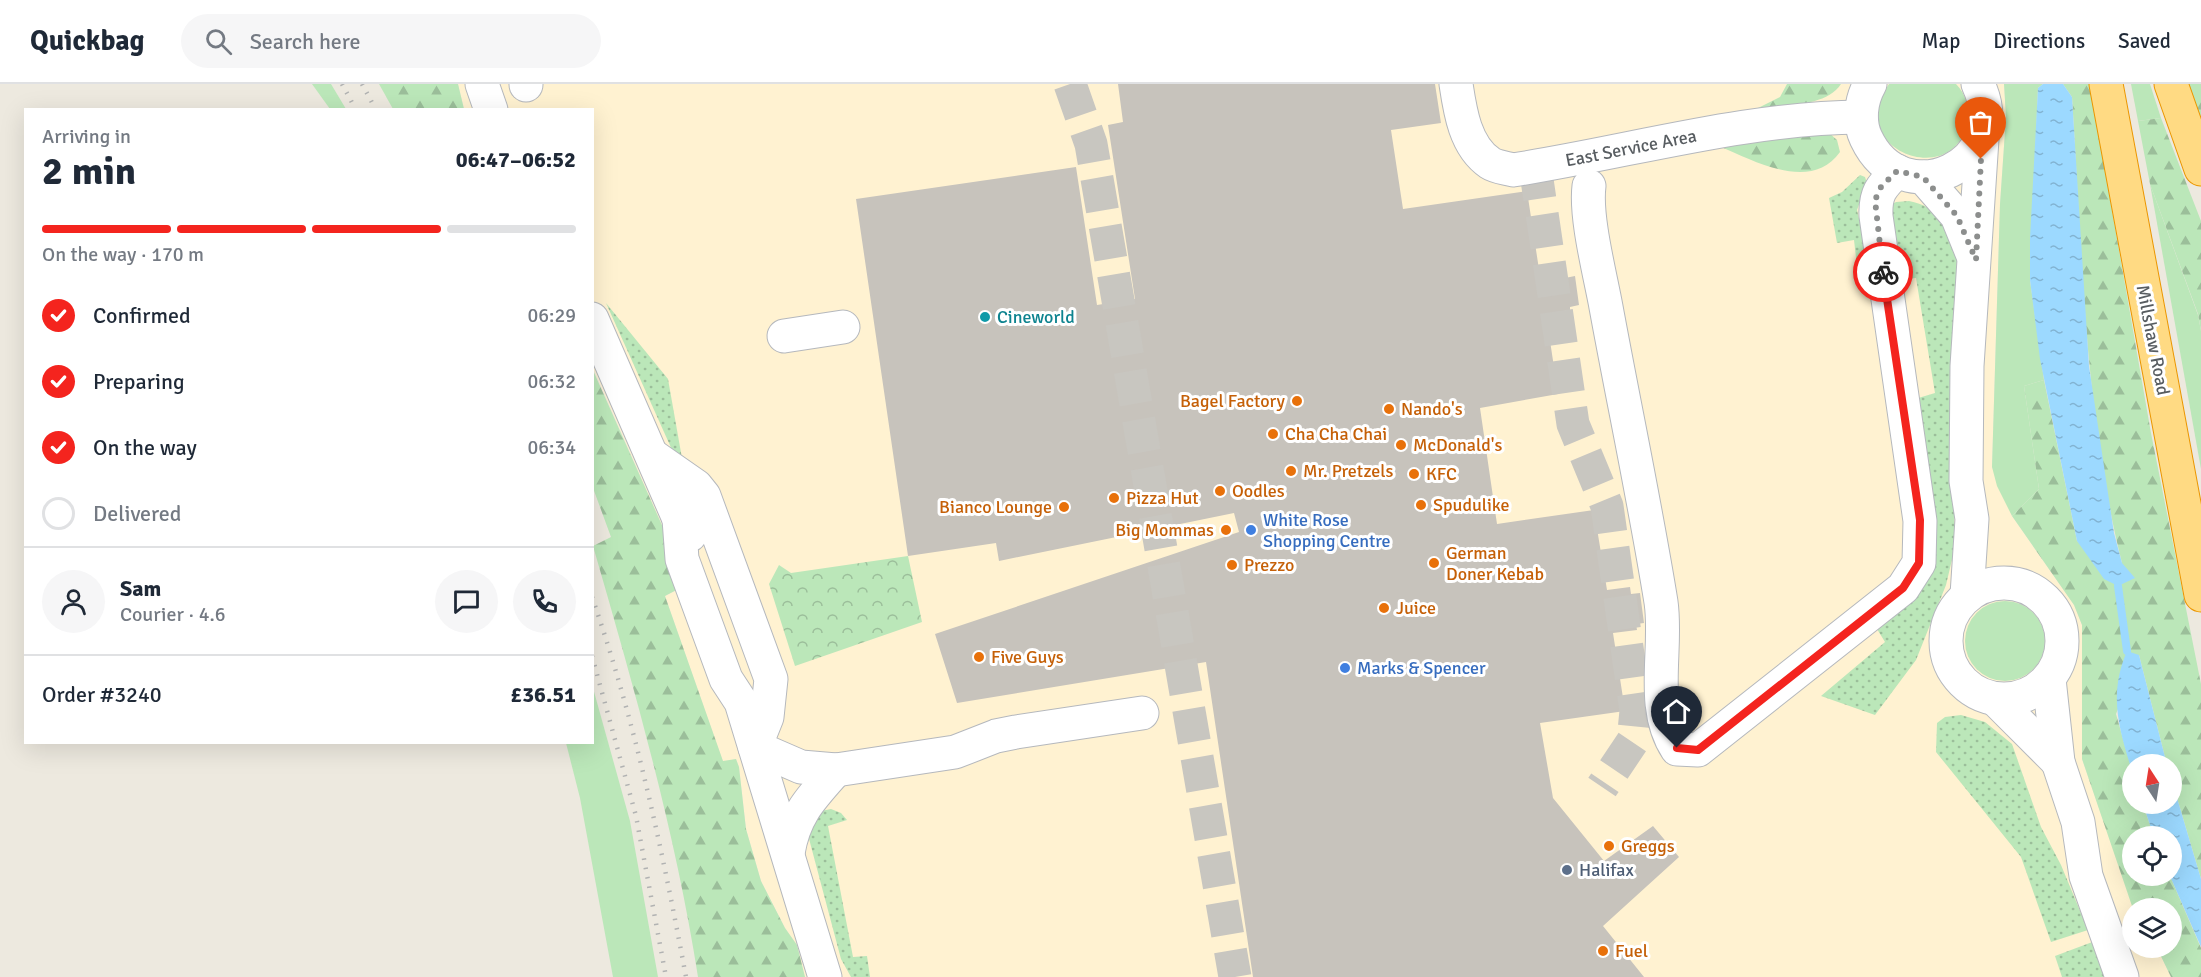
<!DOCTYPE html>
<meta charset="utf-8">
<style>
body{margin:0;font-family:Signika,sans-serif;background:#f6f6f7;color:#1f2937;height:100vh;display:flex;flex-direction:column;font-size:22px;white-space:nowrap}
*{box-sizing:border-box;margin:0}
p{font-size:20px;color:#747a83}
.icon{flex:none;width:33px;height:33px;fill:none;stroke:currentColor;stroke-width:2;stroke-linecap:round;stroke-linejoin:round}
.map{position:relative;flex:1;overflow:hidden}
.side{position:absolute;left:24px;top:24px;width:570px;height:636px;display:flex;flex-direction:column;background:#fff;border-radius:0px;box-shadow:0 6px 24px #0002}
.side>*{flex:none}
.needle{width:39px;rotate:348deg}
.fabs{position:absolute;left:2122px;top:670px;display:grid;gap:12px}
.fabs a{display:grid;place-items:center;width:60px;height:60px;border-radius:50%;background:#fff;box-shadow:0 6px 24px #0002;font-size:30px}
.pin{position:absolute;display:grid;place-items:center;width:51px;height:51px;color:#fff;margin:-62px -26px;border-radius:50% 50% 50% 0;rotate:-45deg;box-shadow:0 0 6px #0007}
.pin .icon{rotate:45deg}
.courier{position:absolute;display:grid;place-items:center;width:60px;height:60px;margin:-30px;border:4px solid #f4241e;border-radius:50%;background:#fff;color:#222;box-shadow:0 2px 8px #0007}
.summary em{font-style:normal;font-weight:700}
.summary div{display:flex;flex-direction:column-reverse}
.summary{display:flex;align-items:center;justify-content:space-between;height:102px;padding:0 18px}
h1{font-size:39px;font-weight:700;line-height:45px}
.bar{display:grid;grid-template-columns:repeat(4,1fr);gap:9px 6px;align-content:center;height:72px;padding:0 18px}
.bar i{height:8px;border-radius:4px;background:#e0e1e3}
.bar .selected{background:#f4241e}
.bar p{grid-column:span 4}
.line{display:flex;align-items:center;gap:15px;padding:0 18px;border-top:2px solid #e0e1e3}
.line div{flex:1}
.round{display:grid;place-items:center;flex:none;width:63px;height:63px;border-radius:32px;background:#f6f6f7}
ol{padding:0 18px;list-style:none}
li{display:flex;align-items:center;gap:18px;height:66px}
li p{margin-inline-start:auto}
li .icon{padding:6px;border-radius:50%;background:#f4241e;color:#fff;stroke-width:4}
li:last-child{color:#747a83}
li i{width:33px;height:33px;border:3px solid #e0e1e3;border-radius:50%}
header{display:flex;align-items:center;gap:36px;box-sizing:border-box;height:84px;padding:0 30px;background:#fff;border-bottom:2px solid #e0e1e3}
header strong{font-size:28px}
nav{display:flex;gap:33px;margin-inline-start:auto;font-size:21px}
.search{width:420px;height:54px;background:#f6f6f7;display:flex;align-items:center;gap:15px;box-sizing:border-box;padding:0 21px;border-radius:33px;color:#747a83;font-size:22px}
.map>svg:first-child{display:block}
</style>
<header>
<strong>Quickbag</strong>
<div class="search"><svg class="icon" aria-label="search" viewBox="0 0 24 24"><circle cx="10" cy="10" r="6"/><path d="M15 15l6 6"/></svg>Search here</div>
<nav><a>Map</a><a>Directions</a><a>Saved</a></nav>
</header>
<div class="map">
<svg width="2201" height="893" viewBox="0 0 2201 893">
<defs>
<pattern id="forest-firs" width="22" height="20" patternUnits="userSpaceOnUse" patternTransform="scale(1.5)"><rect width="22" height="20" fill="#bbe7b9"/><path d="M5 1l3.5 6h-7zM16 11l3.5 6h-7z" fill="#9bbe9a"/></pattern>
<pattern id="park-crowns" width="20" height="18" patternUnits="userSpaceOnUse" patternTransform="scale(1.5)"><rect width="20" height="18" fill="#bbe7b9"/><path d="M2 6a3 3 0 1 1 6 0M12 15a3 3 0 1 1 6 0" fill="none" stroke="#9bbe9a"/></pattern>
<pattern id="garden-dots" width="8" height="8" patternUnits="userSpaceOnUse" patternTransform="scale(1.5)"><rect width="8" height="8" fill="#bbe7b9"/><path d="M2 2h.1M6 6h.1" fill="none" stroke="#9bbe9a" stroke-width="1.8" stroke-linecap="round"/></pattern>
<pattern id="water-ripples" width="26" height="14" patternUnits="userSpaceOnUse" patternTransform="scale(1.5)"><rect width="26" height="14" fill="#9cd9ff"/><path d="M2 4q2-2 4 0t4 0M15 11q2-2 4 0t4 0" fill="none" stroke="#82b3d2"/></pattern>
</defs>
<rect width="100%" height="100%" fill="#ede9df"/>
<!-- commercial -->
<path fill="#fff2d1" d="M458,0H2004L2006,33L2000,120L1992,383L2012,432L2074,521L2082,541V675L2133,822L2138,821L2139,825H2133V864H2157L2171,893H805L797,861L785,844L761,797L746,745L739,683L736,675L723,678L665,512L685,502L665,448L593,284L592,26L464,25Z"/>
<!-- grass -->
<g fill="#bbe7b9">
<path d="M312,0H331L346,25H330Z"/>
<path d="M1889,0H1956C1966,10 1970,25 1967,38C1955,107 1842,66 1889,0Z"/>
<path d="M2004,0H2043L2038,4L2030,196L2044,296L2024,302L2039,405L2012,432L1997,402L1992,383L2000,120L2006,33Z"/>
<path d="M2131,0H2150L2161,34L2138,37Z"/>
<path d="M2150,100L2198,231L2201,247V385Z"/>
<circle cx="2005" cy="557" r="40"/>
<path d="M593,604L630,737L658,893H613L580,714L566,659L592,658Z"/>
</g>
<!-- forest -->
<g fill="url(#forest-firs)">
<path d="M379,0H458L464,25H393Z"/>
<path d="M1787,0H1841C1826,23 1784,21 1758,24L1780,13Z"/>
<path d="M2063,0H2090L2151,349L2201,600V795L2172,697V681H2167L2139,571L2116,630L2133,690V720H2143L2154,753H2133V792H2170L2201,864V893H2171L2157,864H2172V825H2139L2137,821L2132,822L2082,675V541L2074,521L2012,432L2039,405L2024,302L2044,296L2077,457L2122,479C2084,328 2082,168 2072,13Z"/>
<path d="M2181,0H2201V57Z"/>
<path d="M2161,34L2201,137V247L2198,230L2150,100L2138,37Z"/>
<path d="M1828,48L1837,56L1840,68C1812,108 1756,78 1721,63Z"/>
<path d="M592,284L665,448L686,501L665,512L723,677L736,675L739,683L746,745L761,797L785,844L797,861L805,893H698C675,746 634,604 593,462L611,453L593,404Z"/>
</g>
<!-- park -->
<path fill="url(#park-crowns)" d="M908,472L922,538L795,582L769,500L779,481L791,489Z"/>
<!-- garden -->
<g fill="url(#garden-dots)">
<path d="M1860,91L1865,93L1867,99L1857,126L1874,199L1859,200L1854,156L1837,159L1829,114L1842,108Z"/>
<path d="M1909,117C1938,122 1951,145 1957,172L1954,467L1946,501L1916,576L1875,631L1821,612L1885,558L1877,545L1919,510L1931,490L1915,315L1935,309L1916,194L1901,195L1889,122L1896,118Z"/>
<path d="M606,219L668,295L686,397Z"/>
<path d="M1961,631L1985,638L2012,660L2041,743L2061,781L2088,846L2051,858L2021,773L1936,668L1937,639L1945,633Z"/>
<path d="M831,725L841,729L847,736L828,742L853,873L867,872L870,893H851L841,875L808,751L821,727Z"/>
<path d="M2095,857L2108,893H2062L2055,872Z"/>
</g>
<!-- water -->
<g fill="url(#water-ripples)">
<path d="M2043,0H2063L2072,13L2089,282L2114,449L2122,479L2135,494L2118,502L2104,495L2077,457L2040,275L2030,196V154L2038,4Z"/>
<path d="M2127,567L2139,571L2167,681H2133V690C2119,646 2108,611 2127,567Z"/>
<path d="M2172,697L2201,795V863L2170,792L2172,753H2154L2143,720H2172Z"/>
</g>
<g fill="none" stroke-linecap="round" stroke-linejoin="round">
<!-- stream -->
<path stroke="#9cd9ff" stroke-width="8" d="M2118,502L2127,567"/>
</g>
<!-- building -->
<path fill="#c7c3bc" d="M1118,0H1435L1441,39L1391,46L1403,125L1527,107L1540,192L1564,188L1565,194L1575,192L1579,221L1570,223V226L1546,230L1558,310L1480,324L1497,440L1594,426L1607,506L1630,503L1631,510L1640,509L1644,539L1636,540L1637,546L1613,549L1625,627L1540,639L1553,714L1604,777L1653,742L1679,773L1603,842L1644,893H1253L1206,578L957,619L935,550L1239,448L1234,429L999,477L996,459L908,472L856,115L1076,83L1097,221L1135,215L1108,41L1123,38Z"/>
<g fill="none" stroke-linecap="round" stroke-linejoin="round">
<!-- minor-tunnel -->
<g stroke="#c8c6c0" stroke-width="33" stroke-dasharray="33 16" stroke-linecap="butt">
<path d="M1070,0L1091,60L1235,893"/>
<path d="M1535,82L1573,340L1607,422L1636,627L1633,657L1602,703"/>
</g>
<defs>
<g id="minor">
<path d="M482,0L491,26"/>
<path d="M1456,0C1460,27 1465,62 1490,79C1496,83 1506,84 1513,86C1629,68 1743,34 1861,33"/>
<path d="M1870,0C1861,16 1858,37 1866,54C1903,133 2016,80 1978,0"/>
<path d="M526,1V0"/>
<path d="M1923,93L1957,132L1972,169"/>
<path d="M1589,102C1585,133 1600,190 1606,223C1624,321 1645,419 1661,518C1668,565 1649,623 1677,665L1698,666L1903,504L1919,479L1920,437L1876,132C1875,109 1881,103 1897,87"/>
<path d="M592,235L679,435L690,451"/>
<path d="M784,252L843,243"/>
<path d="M653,372L696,402L704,412L771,595L767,633L755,663"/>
<path d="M679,435L682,475L726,595L741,618L825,893"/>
<circle cx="2004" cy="557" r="58"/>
<path d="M1967,511L1972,435L1966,397L1967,282L1982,55"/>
<path d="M2049,595L2058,678L2078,738L2086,792L2122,893"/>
<path d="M1995,615L2058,678"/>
<path d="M755,663L801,683L836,686L955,668L996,652L1016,648L1142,629"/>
<path d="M788,769C794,731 811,714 836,686"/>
</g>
<g id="highway">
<path d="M2106,0L2201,511"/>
<path d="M2171,0L2201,85"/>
</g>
</defs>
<!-- minor casing -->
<use href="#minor" stroke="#b5b8bd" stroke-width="35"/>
<!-- highway casing -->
<use href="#highway" stroke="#eb9600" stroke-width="35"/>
<!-- minor -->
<use href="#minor" stroke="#fff" stroke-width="33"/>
<!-- highway -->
<use href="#highway" stroke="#ffda83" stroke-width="33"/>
<!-- rail -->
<g stroke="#b1b2b2" stroke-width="4.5" stroke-dasharray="1.5 8" stroke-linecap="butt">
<path d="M342,0L356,26"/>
<path d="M362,0L376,26"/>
<path d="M592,513C635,637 662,764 686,893"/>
<path d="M592,572L636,732L666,893"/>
</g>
</g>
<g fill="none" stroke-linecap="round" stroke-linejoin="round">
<!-- done -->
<path stroke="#8c8e8d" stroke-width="6" stroke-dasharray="0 10.8" d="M1883,188L1875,116L1881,103L1897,87L1923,93L1957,132L1976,176L1981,75"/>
<!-- route -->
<path stroke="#f4241e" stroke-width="8" d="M1677,664L1698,666L1903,504L1919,479L1920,436L1883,188"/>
</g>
<!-- markers -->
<circle fill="#0f9aa8" stroke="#fff" stroke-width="2" cx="985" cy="233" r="6"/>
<g fill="#e8710a" stroke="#fff" stroke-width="2">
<circle cx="1297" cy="317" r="6"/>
<circle cx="1389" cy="325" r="6"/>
<circle cx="1273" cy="350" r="6"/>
<circle cx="1401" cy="361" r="6"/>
<circle cx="1291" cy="387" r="6"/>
<circle cx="1414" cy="390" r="6"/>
<circle cx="1220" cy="407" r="6"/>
<circle cx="1114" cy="414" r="6"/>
<circle cx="1421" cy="421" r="6"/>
<circle cx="1064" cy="423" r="6"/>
<circle cx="1226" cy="446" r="6"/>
<circle cx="1434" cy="479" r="6"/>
<circle cx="1232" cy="481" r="6"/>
<circle cx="1384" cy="524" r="6"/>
<circle cx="979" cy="573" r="6"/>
<circle cx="1609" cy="762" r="6"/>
<circle cx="1603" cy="867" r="6"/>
</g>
<g fill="#3f7fe0" stroke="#fff" stroke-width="2">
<circle cx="1251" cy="446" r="6"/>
<circle cx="1345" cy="584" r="6"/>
</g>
<circle fill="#5c6f8a" stroke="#fff" stroke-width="2" cx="1567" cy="786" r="6"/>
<g text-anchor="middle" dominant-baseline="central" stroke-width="6" stroke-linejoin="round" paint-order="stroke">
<!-- street labels -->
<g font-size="18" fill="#585d61" stroke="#fff">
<text transform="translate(1631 64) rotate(-11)">East Service Area</text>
<text transform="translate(2153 256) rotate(79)">Millshaw Road</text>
</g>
<!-- culture labels -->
<g font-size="18" fill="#0d838f" stroke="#fff" text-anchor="start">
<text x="997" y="233">Cineworld</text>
</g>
<!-- food labels -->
<g font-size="18" fill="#c56008" stroke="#fff" text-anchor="start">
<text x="1285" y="317" text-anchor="end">Bagel Factory</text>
<text x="1401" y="325">Nando's</text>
<text x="1285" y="350">Cha Cha Chai</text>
<text x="1413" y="361">McDonald's</text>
<text x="1303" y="387">Mr. Pretzels</text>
<text x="1426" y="390">KFC</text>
<text x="1232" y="407">Oodles</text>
<text x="1126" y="414">Pizza Hut</text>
<text x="1433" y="421">Spudulike</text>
<text x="1052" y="423" text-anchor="end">Bianco Lounge</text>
<text x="1214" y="446" text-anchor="end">Big Mommas</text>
<text x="1446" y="469">German<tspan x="1446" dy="21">Doner Kebab</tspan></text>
<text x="1244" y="481">Prezzo</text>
<text x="1396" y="524">Juice</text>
<text x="991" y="573">Five Guys</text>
<text x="1621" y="762">Greggs</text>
<text x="1615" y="867">Fuel</text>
</g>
<!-- shop labels -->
<g font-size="18" fill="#366cbe" stroke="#fff" text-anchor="start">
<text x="1263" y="436">White Rose<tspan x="1263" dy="21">Shopping Centre</tspan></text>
<text x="1357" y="584">Marks &amp; Spencer</text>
</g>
<!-- service labels -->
<g font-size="18" fill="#4e5e75" stroke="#fff" text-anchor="start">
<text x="1579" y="786">Halifax</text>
</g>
</g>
</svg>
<div class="fabs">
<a><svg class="needle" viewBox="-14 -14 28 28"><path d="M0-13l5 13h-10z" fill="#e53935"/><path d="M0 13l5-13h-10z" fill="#747a83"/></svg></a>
<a><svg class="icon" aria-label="locate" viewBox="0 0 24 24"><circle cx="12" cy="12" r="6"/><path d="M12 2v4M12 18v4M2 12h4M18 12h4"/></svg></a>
<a><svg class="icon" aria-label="layers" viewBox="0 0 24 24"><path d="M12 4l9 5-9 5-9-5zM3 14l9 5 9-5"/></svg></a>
</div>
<div class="pin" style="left:1981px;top:75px;background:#ea580c"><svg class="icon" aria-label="bag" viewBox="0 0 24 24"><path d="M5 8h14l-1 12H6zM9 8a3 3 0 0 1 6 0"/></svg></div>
<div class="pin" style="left:1677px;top:664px;background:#1f2937"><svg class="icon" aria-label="home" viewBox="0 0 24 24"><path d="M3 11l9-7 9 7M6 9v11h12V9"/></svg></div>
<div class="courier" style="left:1883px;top:188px"><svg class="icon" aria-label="bike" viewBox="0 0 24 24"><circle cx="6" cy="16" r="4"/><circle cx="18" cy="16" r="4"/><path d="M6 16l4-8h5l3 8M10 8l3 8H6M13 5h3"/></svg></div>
<section class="side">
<div class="summary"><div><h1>2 min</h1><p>Arriving in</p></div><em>06:47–06:52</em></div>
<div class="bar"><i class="selected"></i><i class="selected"></i><i class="selected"></i><i></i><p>On the way · 170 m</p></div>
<ol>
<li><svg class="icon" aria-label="check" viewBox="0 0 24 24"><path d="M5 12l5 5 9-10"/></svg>Confirmed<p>06:29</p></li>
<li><svg class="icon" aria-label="check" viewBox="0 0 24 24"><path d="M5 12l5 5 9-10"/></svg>Preparing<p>06:32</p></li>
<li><svg class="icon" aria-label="check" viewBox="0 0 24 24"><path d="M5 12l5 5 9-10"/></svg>On the way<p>06:34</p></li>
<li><i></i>Delivered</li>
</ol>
<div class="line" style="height:108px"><a class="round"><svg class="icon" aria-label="person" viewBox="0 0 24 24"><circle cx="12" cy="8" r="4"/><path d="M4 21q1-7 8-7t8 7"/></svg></a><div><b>Sam</b><p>Courier · 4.6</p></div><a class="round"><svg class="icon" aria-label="chat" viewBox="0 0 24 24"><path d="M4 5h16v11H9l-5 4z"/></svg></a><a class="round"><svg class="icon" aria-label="phone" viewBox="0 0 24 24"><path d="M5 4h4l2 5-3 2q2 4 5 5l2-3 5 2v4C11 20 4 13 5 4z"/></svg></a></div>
<div class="line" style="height:78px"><div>Order #3240</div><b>£36.51</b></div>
</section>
</div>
